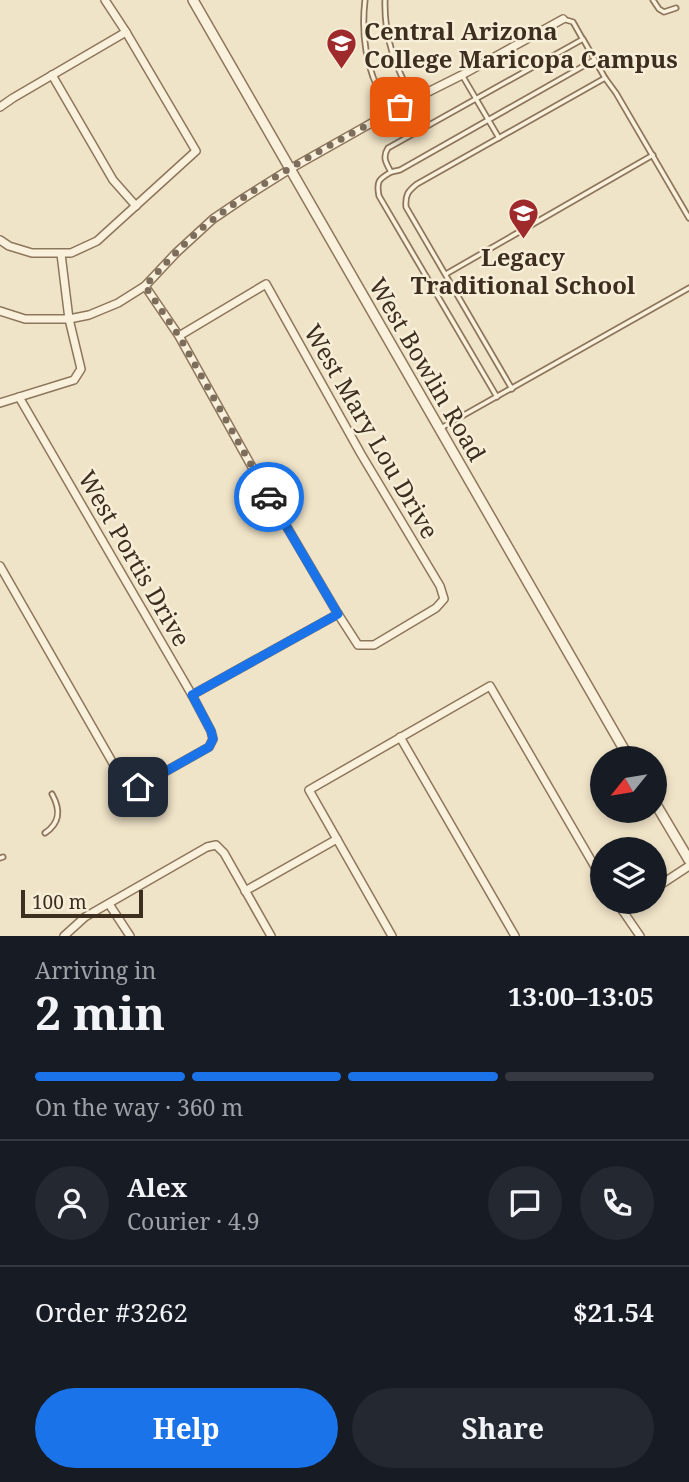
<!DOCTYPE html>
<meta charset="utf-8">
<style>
body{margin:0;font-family:"Noto Serif",serif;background:#242831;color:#f1f3f6;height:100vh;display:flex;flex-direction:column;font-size:26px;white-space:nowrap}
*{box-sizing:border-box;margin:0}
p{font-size:23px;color:#9ea1a6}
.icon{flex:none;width:38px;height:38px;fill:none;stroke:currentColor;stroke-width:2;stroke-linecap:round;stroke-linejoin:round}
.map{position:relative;height:936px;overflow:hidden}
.side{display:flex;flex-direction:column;background:#171b24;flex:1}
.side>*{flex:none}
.needle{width:46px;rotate:240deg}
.tools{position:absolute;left:590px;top:746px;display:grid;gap:14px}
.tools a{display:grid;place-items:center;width:77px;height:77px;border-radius:50%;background:#171b24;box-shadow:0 4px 10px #0003;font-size:35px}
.scale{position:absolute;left:21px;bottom:18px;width:122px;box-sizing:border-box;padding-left:7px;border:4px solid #3d2e20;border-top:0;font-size:19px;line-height:24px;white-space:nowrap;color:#3d2e20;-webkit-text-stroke:5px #f7eed8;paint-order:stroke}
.pin{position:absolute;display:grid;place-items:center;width:60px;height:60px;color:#fff;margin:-30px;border-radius:14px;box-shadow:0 4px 10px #0006}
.courier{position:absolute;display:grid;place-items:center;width:70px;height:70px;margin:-35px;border:5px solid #1a73e8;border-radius:50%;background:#fff;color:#222;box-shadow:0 2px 9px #0007}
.summary em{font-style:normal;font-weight:700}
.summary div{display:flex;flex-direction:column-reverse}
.summary{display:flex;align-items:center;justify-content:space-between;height:119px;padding:0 35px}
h1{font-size:46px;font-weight:700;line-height:52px}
.bar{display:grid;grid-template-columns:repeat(4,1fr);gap:10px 7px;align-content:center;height:84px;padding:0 35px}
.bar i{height:9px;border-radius:5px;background:#363941}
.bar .active{background:#1a73e8}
.bar p{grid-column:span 4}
.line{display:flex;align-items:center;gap:18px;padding:0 35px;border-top:2px solid #363941}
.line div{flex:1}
.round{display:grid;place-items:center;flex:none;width:74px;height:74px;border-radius:37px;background:#242831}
.primary-button{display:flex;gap:14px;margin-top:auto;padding:14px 35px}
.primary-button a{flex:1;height:80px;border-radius:42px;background:#1a73e8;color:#fff;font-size:28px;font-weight:700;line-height:80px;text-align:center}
.primary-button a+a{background:#242831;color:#f1f3f6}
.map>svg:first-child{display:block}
</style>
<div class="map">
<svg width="689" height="936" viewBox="0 0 689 936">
<rect width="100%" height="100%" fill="#f0e4c8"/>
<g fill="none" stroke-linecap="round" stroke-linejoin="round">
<defs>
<g id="service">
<path d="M365,0C362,26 364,52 373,77C378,89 384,100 387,113"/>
<path d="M385,0C384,37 395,68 414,99"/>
<path d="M653,0L659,9L664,12L676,8"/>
<path d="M563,19L573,22L582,38"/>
<path d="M462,75L499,138"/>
<path d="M391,172L400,170L594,60"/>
<path d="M446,274L653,155"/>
<path d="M512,389L406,207C405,195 408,191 417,184L605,78"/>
<path d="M497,397L379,196C376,181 379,179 391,172C386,163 382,157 388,148L583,39L605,78L616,93L689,218"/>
<path d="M441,428L689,288"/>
<path d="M45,833C60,823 61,810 52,794"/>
<path d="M0,858L3,857"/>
</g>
<g id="minor">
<path d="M52,75L113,180L136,206"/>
<path d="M0,107L13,98L126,32"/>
<path d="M0,240L9,246L32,253H71L97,241L196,151L126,32L105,0"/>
<path d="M145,286L179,336L257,476L338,614L358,645H374L436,608L444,599L440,586L361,454L266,284L179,336"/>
<path d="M0,311L25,319H69L89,315L118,303L145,286L176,253L213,219L244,198L290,169L414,99L462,75L563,19"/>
<path d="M0,403L74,380L81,369L69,319L61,254"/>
<path d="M0,566L126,786L138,787L209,747L213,739L211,731L192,695L19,397"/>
<path d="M192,695L338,614"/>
<path d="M400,737L515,936"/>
<path d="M654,889L689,866"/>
<path d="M245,891L337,839"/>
<path d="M616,901L640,936"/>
<path d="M109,904L130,936"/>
<path d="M622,910L636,901"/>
<path d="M64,936L85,917L207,847L216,845L224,853L271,936"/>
<path d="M392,936L309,790L490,686L602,879"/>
</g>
<g id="tertiary">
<path d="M193,0L629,758"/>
<path d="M654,801L689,860"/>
</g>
</defs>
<!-- service casing -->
<use href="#service" stroke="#8d765c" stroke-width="7"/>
<!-- minor casing -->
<use href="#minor" stroke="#8d765c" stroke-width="10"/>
<!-- tertiary casing -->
<use href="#tertiary" stroke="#8d765c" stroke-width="12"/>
<!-- service -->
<use href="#service" stroke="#faf1dc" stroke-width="3.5"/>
<!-- minor -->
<use href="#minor" stroke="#faf1dc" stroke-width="7"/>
<!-- tertiary -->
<use href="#tertiary" stroke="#faf1dc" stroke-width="9"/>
</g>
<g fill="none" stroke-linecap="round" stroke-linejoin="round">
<!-- done -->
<path stroke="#7c6e5b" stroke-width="7" stroke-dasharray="0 12.6" d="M269,497L179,336L145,286C167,262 189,237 215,218C271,175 339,141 400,107"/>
<!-- route -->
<path stroke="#1a73e8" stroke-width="9" d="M138,787L209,747L213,739L211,731L192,695L338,614L269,497"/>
</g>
<!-- icons -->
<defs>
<symbol id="university-pin" viewBox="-11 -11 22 30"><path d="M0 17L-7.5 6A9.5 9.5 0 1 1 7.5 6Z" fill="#9e2a2b" stroke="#f7eed8"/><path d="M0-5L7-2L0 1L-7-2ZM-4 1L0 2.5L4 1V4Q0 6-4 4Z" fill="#fff"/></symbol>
<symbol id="school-pin" viewBox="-11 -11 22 30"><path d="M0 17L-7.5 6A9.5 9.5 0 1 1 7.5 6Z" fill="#9e2a2b" stroke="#f7eed8"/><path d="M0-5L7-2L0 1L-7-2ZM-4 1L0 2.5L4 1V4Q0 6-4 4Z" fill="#fff"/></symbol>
</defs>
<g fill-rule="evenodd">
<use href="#university-pin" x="324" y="26" width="35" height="47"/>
<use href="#school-pin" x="506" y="196" width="35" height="47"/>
</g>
<g text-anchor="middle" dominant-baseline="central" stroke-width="5" stroke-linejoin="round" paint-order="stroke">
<!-- poi labels -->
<g font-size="24" font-weight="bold" fill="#3d2e20" stroke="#f7eed8" text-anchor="start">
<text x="364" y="30">Central Arizona<tspan x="364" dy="28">College Maricopa Campus</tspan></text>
<text x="523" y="256" text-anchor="middle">Legacy<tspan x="523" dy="28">Traditional School</tspan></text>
</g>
<!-- street labels -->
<g font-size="24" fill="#3d2e20" stroke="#f7eed8">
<text transform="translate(428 369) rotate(60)">West Bowlin Road</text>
<text transform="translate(372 431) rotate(60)">West Mary Lou Drive</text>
<text transform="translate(135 558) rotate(60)">West Portis Drive</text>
</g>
</g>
</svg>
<div class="tools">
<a><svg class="needle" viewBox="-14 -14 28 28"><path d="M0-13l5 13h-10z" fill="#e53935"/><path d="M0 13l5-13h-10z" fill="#9ea1a6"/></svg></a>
<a><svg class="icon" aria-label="layers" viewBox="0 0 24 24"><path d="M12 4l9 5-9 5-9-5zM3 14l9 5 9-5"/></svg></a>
</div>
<div class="scale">100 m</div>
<div class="pin" style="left:400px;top:107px;background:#ea580c"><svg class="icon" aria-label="bag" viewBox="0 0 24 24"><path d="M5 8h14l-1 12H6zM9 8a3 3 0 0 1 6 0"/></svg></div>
<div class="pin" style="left:138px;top:787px;background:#1f2937"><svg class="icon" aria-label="home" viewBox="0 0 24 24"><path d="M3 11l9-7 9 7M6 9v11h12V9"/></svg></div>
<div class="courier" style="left:269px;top:497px"><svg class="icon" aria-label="car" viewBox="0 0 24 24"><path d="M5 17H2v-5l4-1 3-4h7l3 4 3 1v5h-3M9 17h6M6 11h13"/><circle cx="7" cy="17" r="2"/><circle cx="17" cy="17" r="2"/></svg></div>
</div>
<section class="side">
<div class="summary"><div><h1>2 min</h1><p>Arriving in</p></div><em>13:00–13:05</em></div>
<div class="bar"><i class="active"></i><i class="active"></i><i class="active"></i><i></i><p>On the way · 360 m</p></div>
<div class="line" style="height:126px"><a class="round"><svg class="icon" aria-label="person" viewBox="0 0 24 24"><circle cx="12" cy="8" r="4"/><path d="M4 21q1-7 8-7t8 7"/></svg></a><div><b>Alex</b><p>Courier · 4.9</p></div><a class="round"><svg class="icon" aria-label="chat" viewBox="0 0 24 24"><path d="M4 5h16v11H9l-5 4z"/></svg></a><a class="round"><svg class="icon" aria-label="phone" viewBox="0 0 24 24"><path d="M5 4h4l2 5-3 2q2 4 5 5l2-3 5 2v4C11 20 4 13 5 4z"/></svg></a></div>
<div class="line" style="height:91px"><div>Order #3262</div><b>$21.54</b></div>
<div class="primary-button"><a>Help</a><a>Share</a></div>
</section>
